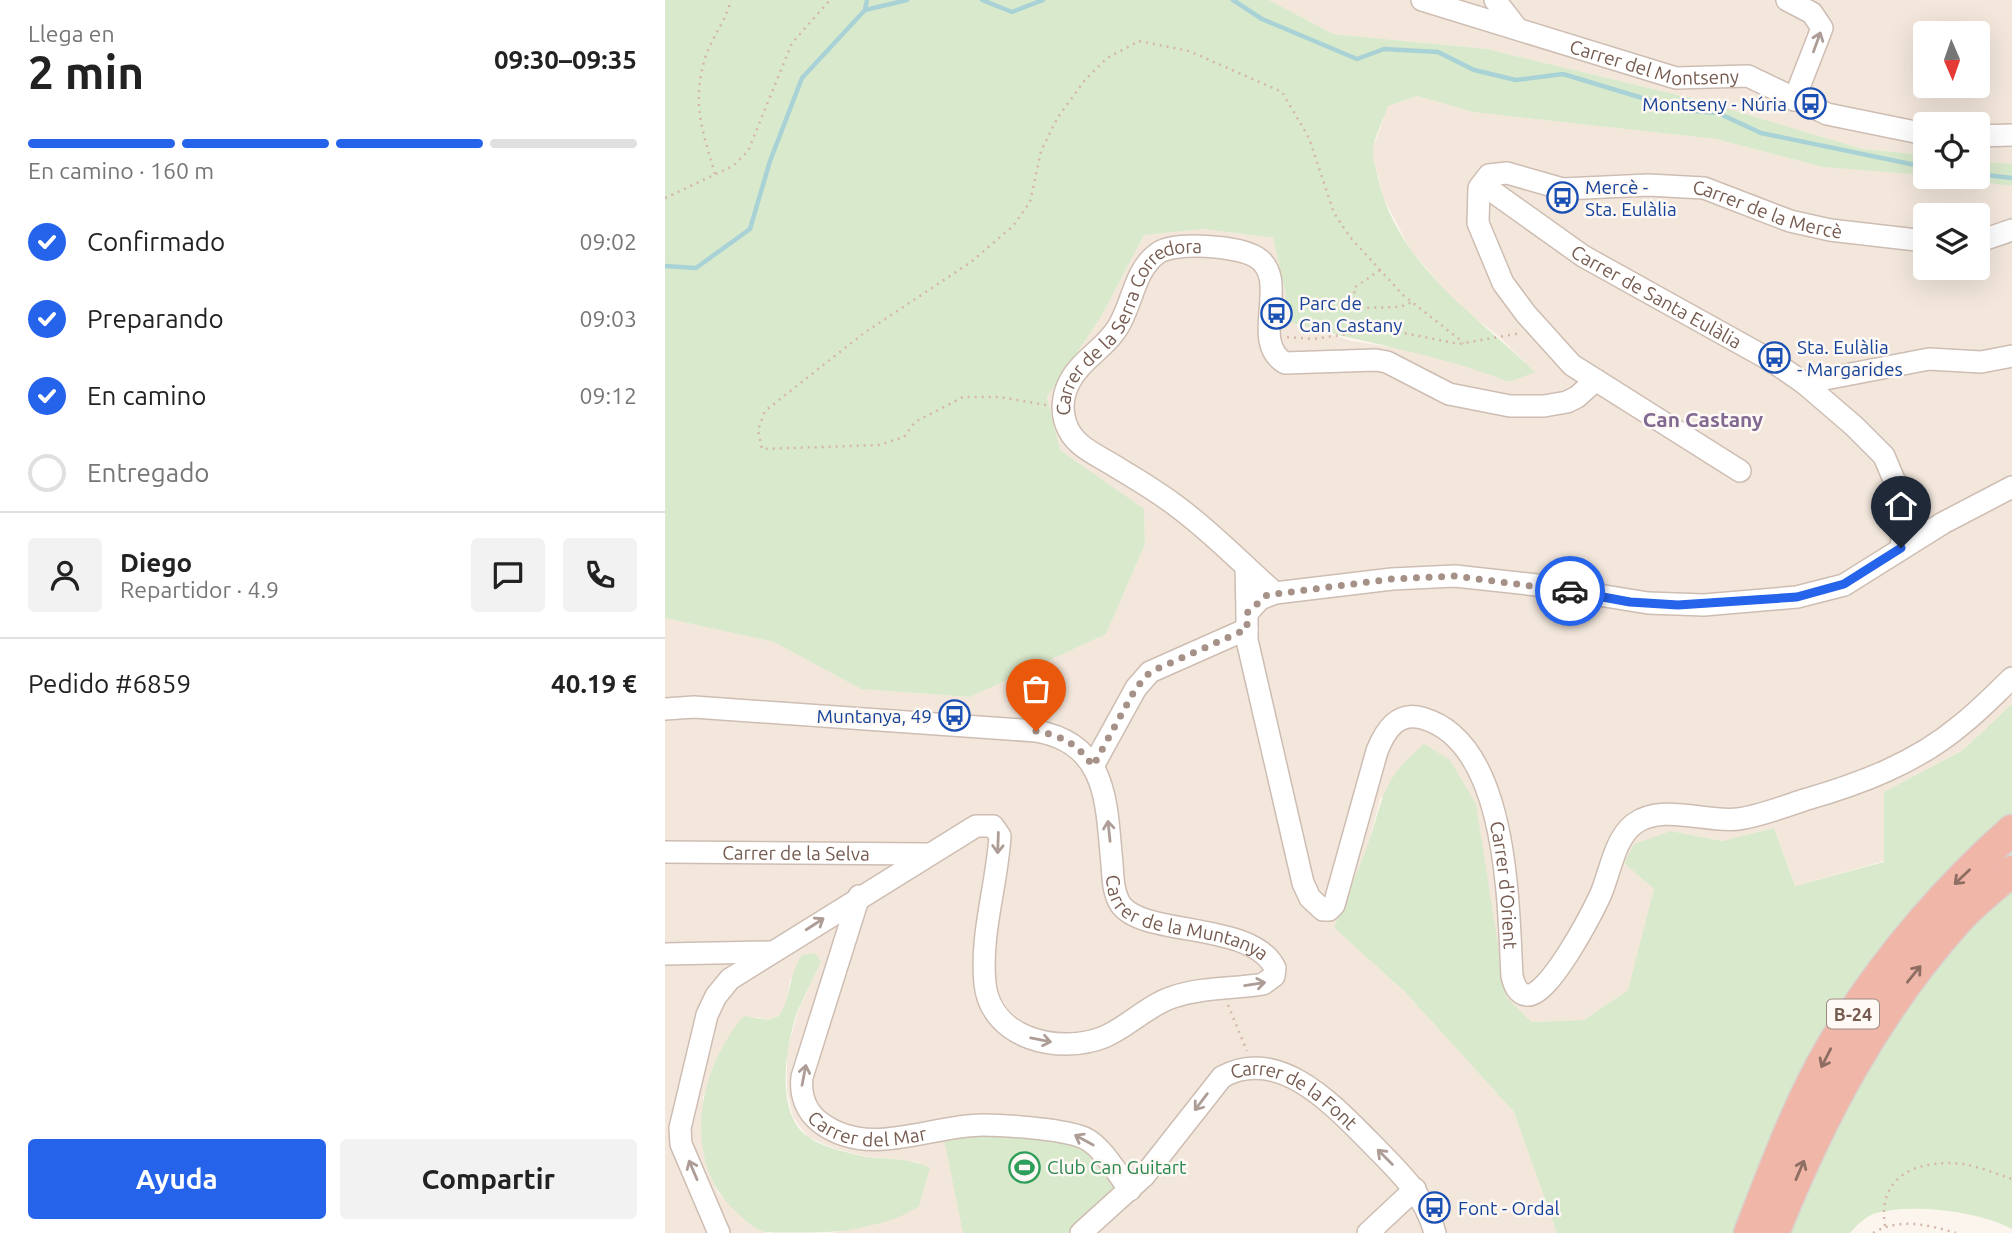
<!DOCTYPE html>
<html lang="es">
<meta charset="utf-8">
<style>
body{margin:0;font-family:Ubuntu,sans-serif;background:#f2f2f2;color:#222;height:100vh;display:flex;flex-direction:column;font-size:26px;white-space:nowrap}
*{box-sizing:border-box;margin:0}
p{font-size:23px;color:#767676}
.icon{flex:none;width:38px;height:38px;fill:none;stroke:currentColor;stroke-width:2;stroke-linecap:round;stroke-linejoin:round}
.map{position:relative;flex:1;overflow:hidden}
.details{display:flex;flex-direction:column;background:#fff;width:665px}
.details>*{flex:none}
.needle{width:46px;rotate:178deg}
.controls{position:absolute;left:1248px;top:21px;display:grid;gap:14px}
.controls a{display:grid;place-items:center;width:77px;height:77px;border-radius:7px;background:#fff;box-shadow:0 7px 28px #0002;font-size:35px}
.pin{position:absolute;display:grid;place-items:center;width:60px;height:60px;color:#fff;margin:-72px -30px;border-radius:50% 50% 50% 0;rotate:-45deg;box-shadow:0 0 7px #0007}
.pin .icon{rotate:45deg}
.courier{position:absolute;display:grid;place-items:center;width:70px;height:70px;margin:-35px;border:5px solid #2563eb;border-radius:50%;background:#fff;color:#222;box-shadow:0 2px 9px #0007}
.overview em{font-style:normal;font-weight:600}
.overview div{display:flex;flex-direction:column-reverse}
.overview{display:flex;align-items:center;justify-content:space-between;height:119px;padding:0 28px}
h1{font-size:46px;font-weight:600;line-height:52px}
.bar{display:grid;grid-template-columns:repeat(4,1fr);gap:10px 7px;align-content:center;height:84px;padding:0 28px}
.bar i{height:9px;border-radius:5px;background:#e0e0e0}
.bar .current{background:#2563eb}
.bar p{grid-column:span 4}
.line{display:flex;align-items:center;gap:18px;padding:0 28px;border-top:2px solid #e0e0e0}
.line div{flex:1}
.round{display:grid;place-items:center;flex:none;width:74px;height:74px;border-radius:7px;background:#f2f2f2}
ol{padding:0 28px;list-style:none}
li{display:flex;align-items:center;gap:21px;height:77px}
li p{margin-inline-start:auto}
li .icon{padding:7px;border-radius:50%;background:#2563eb;color:#fff;stroke-width:4}
li:last-child{color:#767676}
li i{width:38px;height:38px;border:4px solid #e0e0e0;border-radius:50%}
.primary-button{display:flex;gap:14px;margin-top:auto;padding:14px 28px}
.primary-button a{flex:1;height:80px;border-radius:7px;background:#2563eb;color:#fff;font-size:28px;font-weight:600;line-height:80px;text-align:center}
.primary-button a+a{background:#f2f2f2;color:#222}
main{display:flex;flex:1;min-height:0}
.map>svg:first-child{display:block}
</style>
<main>
<section class="details">
<div class="overview"><div><h1>2 min</h1><p>Llega en</p></div><em>09:30–09:35</em></div>
<div class="bar"><i class="current"></i><i class="current"></i><i class="current"></i><i></i><p>En camino · 160 m</p></div>
<ol>
<li><svg class="icon" aria-label="check" viewBox="0 0 24 24"><path d="M5 12l5 5 9-10"/></svg>Confirmado<p>09:02</p></li>
<li><svg class="icon" aria-label="check" viewBox="0 0 24 24"><path d="M5 12l5 5 9-10"/></svg>Preparando<p>09:03</p></li>
<li><svg class="icon" aria-label="check" viewBox="0 0 24 24"><path d="M5 12l5 5 9-10"/></svg>En camino<p>09:12</p></li>
<li><i></i>Entregado</li>
</ol>
<div class="line" style="height:126px"><a class="round"><svg class="icon" aria-label="person" viewBox="0 0 24 24"><circle cx="12" cy="8" r="4"/><path d="M4 21q1-7 8-7t8 7"/></svg></a><div><b>Diego</b><p>Repartidor · 4.9</p></div><a class="round"><svg class="icon" aria-label="chat" viewBox="0 0 24 24"><path d="M4 5h16v11H9l-5 4z"/></svg></a><a class="round"><svg class="icon" aria-label="phone" viewBox="0 0 24 24"><path d="M5 4h4l2 5-3 2q2 4 5 5l2-3 5 2v4C11 20 4 13 5 4z"/></svg></a></div>
<div class="line" style="height:91px"><div>Pedido #6859</div><b>40.19 €</b></div>
<div class="primary-button"><a>Ayuda</a><a>Compartir</a></div>
</section>
<div class="map">
<svg width="1347" height="1233" viewBox="0 0 1347 1233">
<rect width="100%" height="100%" fill="#fcf5ed"/>
<!-- residential -->
<g fill="#f3e7dc" fill-rule="evenodd">
<path d="M604,0H1347V164L1313,161L1312,124H1260V155L1198,149L1030,99L822,49L668,34ZM1260,33H1312V86H1260Z"/>
<path d="M752,96L808,112L1051,139L1158,167L1254,174L1347,186V704L1298,750L1219,792V861L1130,886L1109,828L1057,841L1006,831L959,863L990,889L963,990L919,1020L867,1022L841,997L716,796L702,848L669,928L739,991L849,1112L892,1233H167L228,1219L254,1162L199,1156L171,1149L143,1137L128,1117L122,1091V1050L134,1009L156,962L125,980L121,1006L114,1016L103,1020L91,1017L61,1045L38,1097V1153L53,1193L77,1217L102,1233H0V618L109,642L196,689L304,697L441,634L480,544L479,510L395,450L382,397L436,317L479,235L539,229L608,238L621,295V321L687,341L744,350L803,366L844,382L869,371L831,334L791,303L745,249L718,197L707,151L723,106ZM1260,215H1312V268H1260Z"/>
</g>
<!-- green -->
<g fill="#d9e9cb">
<path d="M0,0H604L668,34L822,49L1030,99L1198,149L1260,155V175L1158,167L1051,139L808,112L752,96L723,106C719,119 708,138 708,152C708,160 712,170 713,178C732,264 810,314 870,372L844,382C772,353 695,343 621,321V295L608,238L539,229L479,235L436,317L382,397L395,450L479,509L480,544L441,634L305,697L196,689L109,642L0,618Z"/>
<path d="M1313,161L1347,164V186L1275,177H1312Z"/>
<path d="M1347,704V1229C1314,1211 1247,1203 1211,1213C1202,1215 1191,1226 1185,1233H892L849,1112L739,991L669,928C679,902 690,877 700,852C720,800 712,784 759,744L785,760L811,804L841,997L867,1022L919,1020L963,990L989,889L959,863L969,844L1006,831L1057,841L1109,828L1130,886L1219,862V792L1298,750Z"/>
<path d="M150,953L156,962C149,978 140,994 133,1010C121,1042 109,1112 142,1136C156,1147 180,1152 197,1156C220,1160 245,1157 265,1168L254,1206C234,1220 209,1225 184,1230C165,1233 117,1233 99,1232C86,1227 75,1216 65,1206C16,1153 35,1066 79,1016L103,1020L114,1016C127,997 123,975 137,955Z"/>
<path d="M316,1134L414,1144L451,1191L403,1233H298L279,1139Z"/>
</g>
<g fill="none" stroke-linecap="round" stroke-linejoin="round">
<!-- stream -->
<g stroke="#a9d2d6" stroke-width="4.5">
<path d="M317,0L347,12L378,0"/>
<path d="M568,0L597,19L692,59L719,49L773,52L809,70L851,80L898,74L1017,110L1053,113L1096,133L1260,167"/>
<path d="M200,10L242,0"/>
<path d="M1312,174L1347,178"/>
<path d="M0,266L31,268L85,229L105,161L137,78L200,10L202,0"/>
</g>
<defs>
<g id="minor">
<path id="s1" d="M757,0L1011,78L1083,76L1162,114L1260,134"/>
<path d="M830,0L851,27"/>
<path d="M1122,0L1147,13L1157,28L1129,100"/>
<path d="M1312,136L1347,135"/>
<path id="s2" d="M817,184L918,256L1107,361L1139,383L1189,426L1219,456L1240,506L1236,548"/>
<path d="M1312,242L1347,230"/>
<path d="M1139,383L1264,359L1316,362L1347,356"/>
<path id="s3" d="M1075,471L907,365L861,314L838,283L813,223L814,188L824,175L842,173L898,189L983,185L1039,188L1125,221L1165,230L1260,241"/>
<path d="M581,567L582,613L595,599L610,593L727,579L790,576L872,585L983,603L1039,605L1132,597L1179,585L1278,523L1347,487"/>
<path id="s4" d="M610,593C577,564 546,531 510,505C489,489 466,476 443,462C426,452 408,444 401,424C396,410 398,395 404,383C415,360 441,348 453,327C468,303 469,270 493,253C510,241 573,246 591,257C627,279 583,341 620,363L711,360L722,362L784,394L845,406H879L902,402L912,397L931,380"/>
<path id="s5" d="M582,613V640L638,883L645,898L658,910H664L669,905L712,751C720,731 732,711 757,718C844,742 843,905 847,976C849,984 852,994 862,995C883,998 926,915 935,896C945,874 949,839 969,824C997,803 1041,823 1073,819C1095,816 1118,807 1139,800C1195,784 1251,763 1296,725C1314,711 1330,694 1347,678"/>
<path id="s6" d="M0,709L29,707L371,731C444,744 441,804 447,864C448,878 448,893 456,905C480,937 587,921 610,968L609,976L598,984C568,989 537,987 508,997C483,1005 463,1027 439,1037C394,1055 326,1039 320,984C315,934 332,885 335,836L328,826H311L65,979L51,996L42,1015L15,1128L16,1144L54,1233"/>
<path d="M428,766L471,688L485,672L582,629"/>
<path id="s7" d="M0,852L262,854"/>
<path id="s8" d="M194,896L137,1077C135,1095 141,1112 156,1123C205,1159 264,1125 318,1125C341,1125 393,1129 414,1136C435,1141 452,1174 465,1190"/>
<path d="M0,954L105,952"/>
<path id="s9" d="M416,1233L479,1176L557,1077C614,1045 669,1106 705,1142C732,1170 760,1194 770,1233"/>
<path d="M703,1233L750,1189"/>
</g>
<g id="highway">
<path d="M1084,1233C1109,1170 1132,1105 1166,1047C1215,966 1276,893 1347,830"/>
<path d="M1109,1233C1154,1120 1210,1013 1292,921C1308,903 1329,887 1347,871"/>
</g>
</defs>
<!-- minor casing -->
<use href="#minor" stroke="#cebdb2" stroke-width="24"/>
<!-- highway casing -->
<use href="#highway" stroke="#d9d1ce" stroke-width="33"/>
<!-- path -->
<g stroke="#d5b7a9" stroke-width="2.5" stroke-dasharray="2 5" stroke-linecap="butt">
<path d="M50,174C37,129 26,103 41,55C48,36 60,22 66,0"/>
<path d="M0,198L68,166L83,151L127,43L165,0"/>
<path d="M715,270L689,288L691,308L735,307L747,302"/>
<path d="M622,337L648,339L719,329L794,344L856,333"/>
<path d="M381,405L335,397H298L250,422L239,437L214,445L97,449L93,430L100,411L199,333L306,262L348,226L365,202L376,151L393,117L420,80L442,58L474,41L524,51L617,92L644,138L669,213L685,237L738,295L799,343"/>
<path d="M563,1005L582,1051"/>
<path d="M1220,1226C1212,1174 1254,1159 1299,1164C1315,1167 1332,1174 1347,1179"/>
<path d="M1208,1233C1235,1217 1263,1225 1291,1233"/>
</g>
<!-- minor -->
<use href="#minor" stroke="#fff" stroke-width="21"/>
<!-- highway -->
<use href="#highway" stroke="#f0b7a9" stroke-width="30"/>
</g>
<!-- one-way arrows -->
<defs><path id="oneway-shaft" d="M-6 0H5M1.5-3L5.5 0L1.5 3" fill="none" stroke-width="1.6" stroke-linecap="round" stroke-linejoin="round" transform="scale(1.75)"/></defs>
<g stroke="#ad9d96">
<use href="#oneway-shaft" transform="translate(1152 42) rotate(-70)"/>
<use href="#oneway-shaft" transform="translate(444 831) rotate(-96)"/>
<use href="#oneway-shaft" transform="translate(333 843) rotate(92)"/>
<use href="#oneway-shaft" transform="translate(150 924) rotate(-33)"/>
<use href="#oneway-shaft" transform="translate(590 984) rotate(-9)"/>
<use href="#oneway-shaft" transform="translate(376 1040) rotate(11)"/>
<use href="#oneway-shaft" transform="translate(139 1075) rotate(-79)"/>
<use href="#oneway-shaft" transform="translate(536 1102) rotate(127)"/>
<use href="#oneway-shaft" transform="translate(419 1140) rotate(-151)"/>
<use href="#oneway-shaft" transform="translate(720 1157) rotate(-135)"/>
<use href="#oneway-shaft" transform="translate(28 1170) rotate(-113)"/>
</g>
<g stroke="#8e6d62">
<use href="#oneway-shaft" transform="translate(1297 877) rotate(136)"/>
<use href="#oneway-shaft" transform="translate(1249 974) rotate(-51)"/>
<use href="#oneway-shaft" transform="translate(1161 1058) rotate(117)"/>
<use href="#oneway-shaft" transform="translate(1135 1170) rotate(-67)"/>
</g>
<g fill="none" stroke-linecap="round" stroke-linejoin="round">
<!-- done -->
<path stroke="#a59187" stroke-width="7" stroke-dasharray="0 12.6" d="M371,731C398,736 412,744 428,766L471,688L485,672L582,629V613L602,595L727,579L790,576L905,591"/>
<!-- route -->
<path stroke="#2563eb" stroke-width="9" d="M905,591L965,602L1013,605L1132,597L1179,584L1236,548"/>
</g>
<!-- icons -->
<defs>
<symbol id="bus-ring" viewBox="-11 -11 22 22"><circle r="9.5" fill="#fef9f4" stroke="#1a4fb4" stroke-width="1.5"/><path d="M-5-6H5V4H4V6H2V4H-2V6H-4V4H-5ZM-3.5-4V0h7V-4ZM-3.5 1.2v1.5H-2V1.2ZM2 1.2v1.5H3.5V1.2Z" fill="#1a4fb4"/></symbol>
<symbol id="stadium-ring" viewBox="-11 -11 22 22"><circle r="9.5" fill="#fef9f4" stroke="#2e9e5b" stroke-width="1.5"/><path d="M0-5a6.5 5 0 1 0 0 10a6.5 5 0 1 0 0-10ZM-3.5-1.8h7v3.6h-7Z" fill="#2e9e5b"/></symbol>
</defs>
<g fill-rule="evenodd">
<use href="#bus-ring" x="1128" y="86" width="35" height="35"/>
<use href="#bus-ring" x="880" y="180" width="35" height="35"/>
<use href="#bus-ring" x="594" y="296" width="35" height="35"/>
<use href="#bus-ring" x="1092" y="340" width="35" height="35"/>
<use href="#bus-ring" x="272" y="698" width="35" height="35"/>
<use href="#stadium-ring" x="342" y="1150" width="35" height="35"/>
<use href="#bus-ring" x="752" y="1190" width="35" height="35"/>
</g>
<g text-anchor="middle" dominant-baseline="central" stroke-width="5" stroke-linejoin="round" paint-order="stroke">
<!-- shield labels -->
<rect fill="#fef9f4" stroke="#9f8a81" stroke-width="2" x="1162" y="999.5" width="52" height="29" rx="5"/>
<g font-size="18" font-weight="bold" fill="#765b50">
<text x="1188" y="1014">B-24</text>
</g>
<!-- street labels -->
<g font-size="19" fill="#765b50" stroke="#fef9f4">
<text stroke="none"><textPath href="#s1" startOffset="242">Carrer del Montseny</textPath></text>
<text stroke="none"><textPath href="#s3" startOffset="707">Carrer de la Mercè</textPath></text>
<text stroke="none"><textPath href="#s2" startOffset="208">Carrer de Santa Eulàlia</textPath></text>
<text stroke="none"><textPath href="#s4" startOffset="399">Carrer de la Serra Corredora</textPath></text>
<text stroke="none"><textPath href="#s7" startOffset="131">Carrer de la Selva</textPath></text>
<text stroke="none"><textPath href="#s5" startOffset="744">Carrer d'Orient</textPath></text>
<text stroke="none"><textPath href="#s6" startOffset="646">Carrer de la Muntanya</textPath></text>
<text stroke="none"><textPath href="#s9" startOffset="292">Carrer de la Font</textPath></text>
<text stroke="none"><textPath href="#s8" startOffset="290">Carrer del Mar</textPath></text>
</g>
<!-- transit labels -->
<g font-size="19" fill="#164399" stroke="#fef9f4" text-anchor="start">
<text x="1122" y="104" text-anchor="end">Montseny - Núria</text>
<text x="920" y="187">Mercè -<tspan x="920" dy="22">Sta. Eulàlia</tspan></text>
<text x="634" y="303">Parc de<tspan x="634" dy="22">Can Castany</tspan></text>
<text x="1132" y="347">Sta. Eulàlia<tspan x="1132" dy="22">- Margarides</tspan></text>
<text x="267" y="716" text-anchor="end">Muntanya, 49</text>
<text x="793" y="1208">Font - Ordal</text>
</g>
<!-- leisure labels -->
<g font-size="19" fill="#27864d" stroke="#fef9f4" text-anchor="start">
<text x="382" y="1167">Club Can Guitart</text>
</g>
<!-- neighbourhood labels -->
<g font-size="21" font-weight="bold" fill="#816991" stroke="#fef9f4">
<text x="1038" y="419">Can Castany</text>
</g>
</g>
</svg>
<div class="controls">
<a><svg class="needle" viewBox="-14 -14 28 28"><path d="M0-13l5 13h-10z" fill="#e53935"/><path d="M0 13l5-13h-10z" fill="#767676"/></svg></a>
<a><svg class="icon" aria-label="locate" viewBox="0 0 24 24"><circle cx="12" cy="12" r="6"/><path d="M12 2v4M12 18v4M2 12h4M18 12h4"/></svg></a>
<a><svg class="icon" aria-label="layers" viewBox="0 0 24 24"><path d="M12 4l9 5-9 5-9-5zM3 14l9 5 9-5"/></svg></a>
</div>
<div class="pin" style="left:371px;top:731px;background:#ea580c"><svg class="icon" aria-label="bag" viewBox="0 0 24 24"><path d="M5 8h14l-1 12H6zM9 8a3 3 0 0 1 6 0"/></svg></div>
<div class="pin" style="left:1236px;top:548px;background:#1f2937"><svg class="icon" aria-label="home" viewBox="0 0 24 24"><path d="M3 11l9-7 9 7M6 9v11h12V9"/></svg></div>
<div class="courier" style="left:905px;top:591px"><svg class="icon" aria-label="car" viewBox="0 0 24 24"><path d="M5 17H2v-5l4-1 3-4h7l3 4 3 1v5h-3M9 17h6M6 11h13"/><circle cx="7" cy="17" r="2"/><circle cx="17" cy="17" r="2"/></svg></div>
</div>
</main>
